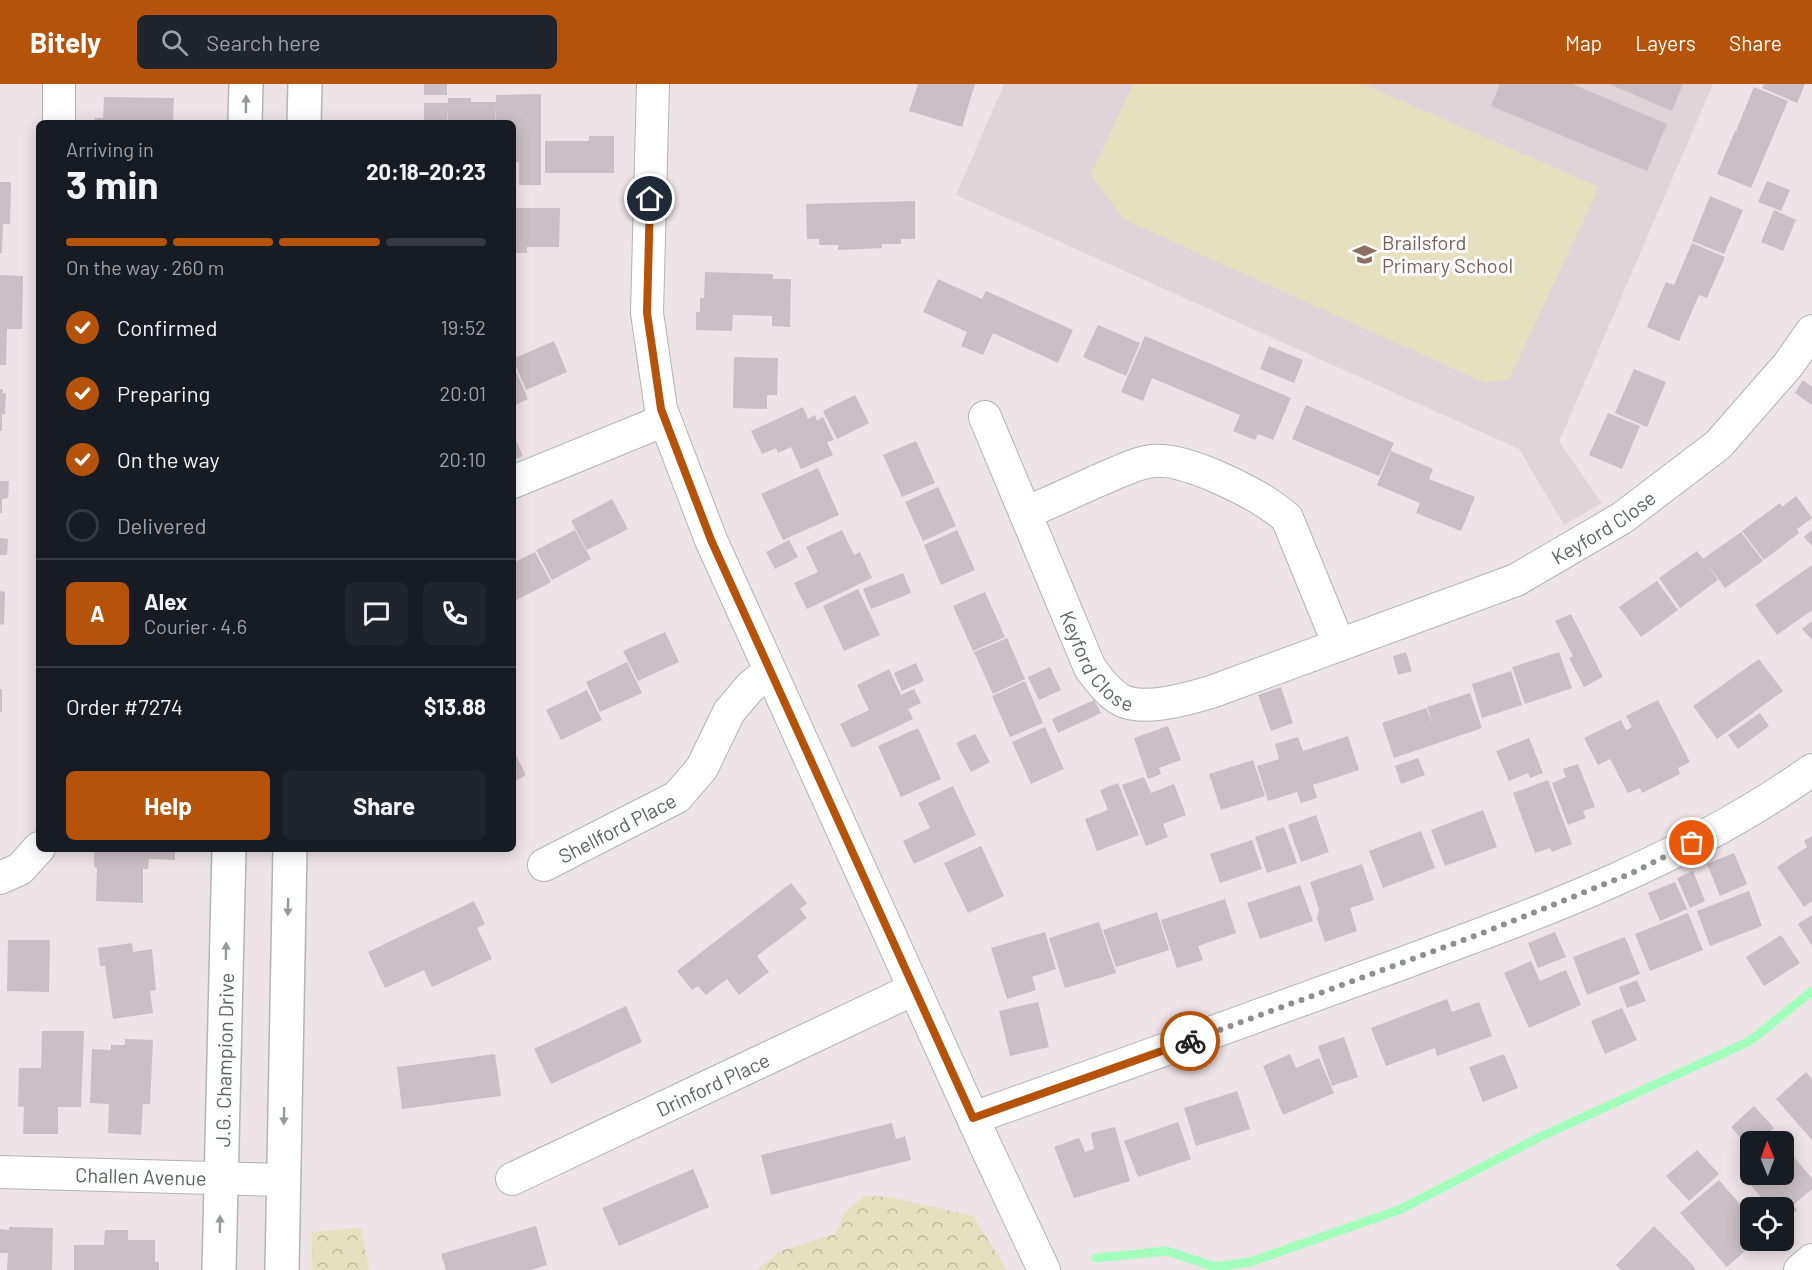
<!DOCTYPE html>
<meta charset="utf-8">
<style>
body{margin:0;font-family:Barlow,sans-serif;background:#20242c;color:#f1f3f6;height:100vh;display:flex;flex-direction:column;font-size:22px;white-space:nowrap}
*{box-sizing:border-box;margin:0}
p{font-size:20px;color:#9ea1a6}
.icon{flex:none;width:33px;height:33px;fill:none;stroke:currentColor;stroke-width:2;stroke-linecap:round;stroke-linejoin:round}
.map{position:relative;flex:1;overflow:hidden}
.panel{position:absolute;left:36px;top:36px;width:480px;height:732px;display:flex;flex-direction:column;background:#171b24;border-radius:9px;box-shadow:0 3px 15px #0003}
.panel>*{flex:none}
.needle{width:39px;rotate:359deg}
.fabs{position:absolute;left:1740px;top:1047px;display:grid;gap:12px}
.fabs a{display:grid;place-items:center;width:54px;height:54px;border-radius:9px;background:#171b24;box-shadow:0 3px 15px #0003;font-size:30px}
.pin{position:absolute;display:grid;place-items:center;width:51px;height:51px;color:#fff;margin:-26px;border:3px solid #fff;border-radius:50%;box-shadow:0 2px 6px #0007}
.courier{position:absolute;display:grid;place-items:center;width:60px;height:60px;margin:-30px;border:4px solid #b45309;border-radius:50%;background:#fff;color:#222;box-shadow:0 2px 8px #0007}
.head em{font-style:normal;font-weight:700}
.head div{display:flex;flex-direction:column-reverse}
.head{display:flex;align-items:center;justify-content:space-between;height:102px;padding:0 30px}
h1{font-size:39px;font-weight:700;line-height:45px}
.bar{display:grid;grid-template-columns:repeat(4,1fr);gap:9px 6px;align-content:center;height:72px;padding:0 30px}
.bar i{height:8px;border-radius:4px;background:#363941}
.bar .on{background:#b45309}
.bar p{grid-column:span 4}
.line{display:flex;align-items:center;gap:15px;padding:0 30px;border-top:2px solid #363941}
.line div{flex:1}
.round{display:grid;place-items:center;flex:none;width:63px;height:63px;border-radius:9px;background:#20242c}
ol{padding:0 30px;list-style:none}
li{display:flex;align-items:center;gap:18px;height:66px}
li p{margin-inline-start:auto}
li .icon{padding:6px;border-radius:50%;background:#b45309;color:#fff;stroke-width:4}
li:last-child{color:#9ea1a6}
li i{width:33px;height:33px;border:3px solid #363941;border-radius:50%}
.primary-button{display:flex;gap:12px;margin-top:auto;padding:12px 30px}
.primary-button a{flex:1;height:69px;border-radius:9px;background:#b45309;color:#fff;font-size:24px;font-weight:700;line-height:69px;text-align:center}
.primary-button a+a{background:#20242c;color:#f1f3f6}
header{display:flex;align-items:center;gap:36px;box-sizing:border-box;height:84px;padding:0 30px;background:#b45309;color:#fff}
header strong{font-size:28px}
nav{display:flex;gap:33px;margin-inline-start:auto;font-size:21px}
.search{width:420px;height:54px;background:#20242c;display:flex;align-items:center;gap:15px;box-sizing:border-box;padding:0 21px;border-radius:9px;color:#9ea1a6;font-size:22px}
.map>svg:first-child{display:block}
</style>
<header>
<strong>Bitely</strong>
<div class="search"><svg class="icon" aria-label="search" viewBox="0 0 24 24"><circle cx="10" cy="10" r="6"/><path d="M15 15l6 6"/></svg>Search here</div>
<nav><a>Map</a><a>Layers</a><a>Share</a></nav>
</header>
<div class="map">
<svg width="1812" height="1186" viewBox="0 0 1812 1186">
<defs>
<pattern id="forest-crowns" width="20" height="18" patternUnits="userSpaceOnUse" patternTransform="scale(1.5)"><rect width="20" height="18" fill="#e6e0bf"/><path d="M2 6a3 3 0 1 1 6 0M12 15a3 3 0 1 1 6 0" fill="none" stroke="#bdb99e"/></pattern>
</defs>
<rect width="100%" height="100%" fill="#eee3e7"/>
<!-- education -->
<path fill="#e0d4d9" d="M1004,0H1713L1559,358L1602,419L1564,441L1519,365L956,111Z"/>
<!-- forest -->
<g fill="url(#forest-crowns)">
<path d="M864,1112L890,1113L973,1132L1007,1186H757L780,1167L835,1150L845,1128Z"/>
<path d="M361,1144L369,1186H312V1148Z"/>
</g>
<!-- park -->
<path fill="#e6e0bf" d="M1133,0H1363L1599,103L1509,295L1485,299L1123,135L1091,90Z"/>
<g fill="none" stroke-linecap="round" stroke-linejoin="round">
<!-- stream -->
<g stroke="#a3ffbc" stroke-width="9">
<path d="M1096,1174L1167,1167L1219,1184"/>
<path d="M1214,1183L1250,1178L1399,1126L1540,1053L1750,957L1812,907"/>
</g>
</g>
<!-- building -->
<g fill="#c9bfc4">
<rect x="424" y="0" width="23" height="11"/>
<path d="M918,0H975L962,43L909,27Z"/>
<path d="M1500,0H1572L1667,40L1647,87L1491,22Z"/>
<path d="M1609,0H1683L1672,27Z"/>
<path d="M1764,0H1805L1797,19L1762,4Z"/>
<path d="M1754,3L1788,17L1751,104L1717,90L1735,47L1747,52L1736,47Z"/>
<path d="M541,10V101H519V78H513V39H496V21L495,39H448V23L447,39H424V19H448V14H471V18H496V11Z"/>
<path d="M104,13L174,14L173,39H95V34H103Z"/>
<path d="M589,52H614V89H545V57H589Z"/>
<path d="M1767,97L1790,106L1781,127L1758,118Z"/>
<path d="M0,98H11L10,140H3L2,169H0Z"/>
<path d="M1710,112L1743,126L1724,170L1692,157Z"/>
<path d="M915,117V155H901V160H882V164L838,166V161H819V155H807L806,120Z"/>
<path d="M513,124H560L559,163H527V169H513Z"/>
<path d="M1774,126L1796,136L1783,167L1761,158Z"/>
<path d="M1692,159L1725,173L1707,214L1699,211L1679,257L1647,243L1666,198L1674,201Z"/>
<path d="M705,188L773,190V195H791L790,243L772,242V232L733,231L732,247L696,246V228H700V214H704Z"/>
<path d="M0,191L23,192L22,245H7L6,281H0Z"/>
<path d="M938,195L982,215L986,207L1073,246L1058,279L993,249L983,271L961,262L967,248L923,228Z"/>
<path d="M1098,241L1140,259L1126,292L1083,273Z"/>
<path d="M1145,252L1291,314L1273,356L1258,350L1255,356L1233,347L1240,331L1152,294L1143,317L1121,308Z"/>
<path d="M554,257L567,288L526,306L513,275Z"/>
<path d="M1269,262L1303,276L1294,299L1260,285Z"/>
<path d="M734,273L778,274L777,311H767V325L733,324Z"/>
<path d="M515,285L528,315L513,322V286Z"/>
<path d="M1634,285L1666,298L1647,343L1615,329Z"/>
<path d="M1803,296L1812,303V321L1795,309Z"/>
<path d="M0,305H3V309H6L5,331L2,330V347H0Z"/>
<path d="M855,311L869,339L837,355L823,327Z"/>
<path d="M1306,321L1394,359L1379,392L1292,355Z"/>
<path d="M803,323L808,335L815,331L817,337L823,333L834,356L827,358L833,371L801,385L791,363L778,369L776,364L762,370L751,347Z"/>
<path d="M1608,329L1640,342L1622,385L1589,371Z"/>
<path d="M513,350L523,372L513,376Z"/>
<path d="M916,357L935,399L902,413L883,371Z"/>
<path d="M1391,367L1433,385L1429,395L1475,413L1461,447L1416,429L1420,419L1377,401Z"/>
<path d="M818,384L839,431L783,456L761,410Z"/>
<path d="M0,397H9L8,414L2,415V429H0Z"/>
<path d="M938,403L956,442L923,457L905,418Z"/>
<path d="M1796,412L1812,434L1797,445L1799,449L1764,476L1742,447L1780,419L1782,423Z"/>
<path d="M612,415L628,445L587,466L571,437Z"/>
<path d="M575,446L591,475L552,496L536,466Z"/>
<path d="M842,446L854,471L860,468L872,494L807,525L794,499L818,488L806,463Z"/>
<path d="M957,446L975,486L941,501L924,461Z"/>
<path d="M1812,446V462L1804,453Z"/>
<path d="M1741,448L1763,477L1725,504L1705,477L1718,496L1680,524L1659,494L1697,467L1703,475Z"/>
<path d="M0,454L8,455L7,471H0Z"/>
<path d="M789,456L798,473L775,485L766,468Z"/>
<path d="M535,468L551,498L513,518V479Z"/>
<path d="M1812,481V526L1777,551L1755,521Z"/>
<path d="M903,489L911,509L871,525L863,505Z"/>
<path d="M1657,497L1678,526L1641,553L1619,523Z"/>
<path d="M858,505L880,551L844,567L823,522Z"/>
<path d="M0,507L5,508L4,541L0,540Z"/>
<path d="M985,508L1005,553L973,567L953,522Z"/>
<path d="M1571,530L1603,593L1584,603L1569,574L1573,572L1555,537Z"/>
<path d="M1812,537V556L1802,545Z"/>
<path d="M665,548L679,578L638,597L623,567Z"/>
<path d="M1007,554L1025,595L993,610L974,568Z"/>
<path d="M1406,568L1412,587L1398,591L1393,572Z"/>
<path d="M1559,568L1572,604L1525,620L1512,583Z"/>
<path d="M1759,575L1783,607L1717,655L1693,622Z"/>
<path d="M627,578L642,609L600,628L586,598Z"/>
<path d="M916,579L924,597L902,607L894,589Z"/>
<path d="M1050,583L1061,606L1039,616L1028,593Z"/>
<path d="M889,585L901,611L914,605L921,619L908,625L913,635L852,664L840,640L869,626L857,601Z"/>
<path d="M1511,587L1522,621L1482,634L1472,600Z"/>
<path d="M1025,597L1043,639L1010,653L992,612Z"/>
<path d="M1281,603L1293,639L1271,647L1258,611Z"/>
<rect x="0" y="605" width="2" height="23"/>
<path d="M587,606L602,636L561,656L546,626Z"/>
<path d="M1470,609L1482,644L1394,674L1382,639L1426,624L1434,643L1427,623Z"/>
<path d="M1094,616L1101,629L1058,649L1052,635Z"/>
<path d="M1658,616L1690,678L1678,684L1680,690L1642,709L1640,704L1628,709L1610,675L1598,681L1584,654L1621,636L1626,646L1632,643L1626,632Z"/>
<path d="M1760,629L1769,642L1738,665L1728,651Z"/>
<path d="M1168,642L1181,676L1159,684L1161,690L1148,695L1134,654Z"/>
<path d="M1045,643L1064,685L1031,700L1012,658Z"/>
<path d="M918,644L941,695L901,713L878,662Z"/>
<path d="M975,650L990,678L971,688L956,659Z"/>
<path d="M1348,652L1359,686L1313,701L1317,714L1301,719L1297,708L1268,717L1257,682L1279,675L1275,660L1298,653L1303,667Z"/>
<path d="M1529,654L1543,689L1530,694L1528,689L1509,697L1496,667Z"/>
<path d="M513,665L526,691L513,698Z"/>
<path d="M1418,674L1425,691L1401,700L1395,682Z"/>
<path d="M1253,676L1265,712L1221,726L1209,690Z"/>
<path d="M1578,680L1595,723L1583,727L1586,734L1568,741L1552,699L1566,693L1563,685Z"/>
<path d="M1144,693L1151,709L1174,700L1186,731L1163,740L1168,753L1146,762L1122,701Z"/>
<path d="M1548,696L1572,760L1552,768L1550,764L1535,769L1513,709Z"/>
<path d="M1118,699L1139,751L1097,767L1085,735L1108,726L1100,706Z"/>
<path d="M953,702L976,751L914,780L903,757L930,744L918,719Z"/>
<path d="M1483,726L1497,763L1445,782L1431,746Z"/>
<path d="M1316,731L1329,768L1301,778L1288,741Z"/>
<path d="M1284,743L1297,779L1267,789L1255,753Z"/>
<path d="M1421,747L1435,784L1383,804L1369,767Z"/>
<path d="M1812,752V817L1804,823L1777,783L1807,763L1804,757Z"/>
<path d="M1252,756L1262,785L1220,799L1210,770Z"/>
<path d="M981,762L1004,812L968,829L944,779Z"/>
<path d="M94,765H175V776L149,775L148,785H143V819L96,817L97,784L94,783Z"/>
<path d="M1734,769L1747,800L1720,812L1707,780Z"/>
<path d="M1362,780L1374,816L1350,824L1357,847L1325,858L1317,835L1319,825L1310,798Z"/>
<path d="M1693,787L1705,817L1690,824L1677,794Z"/>
<path d="M1675,798L1687,825L1660,837L1648,809Z"/>
<path d="M791,799L807,819L800,825L807,834L757,872L769,888L739,911L727,895L706,911L698,902L692,906L677,887Z"/>
<path d="M1300,801L1313,837L1260,855L1247,819Z"/>
<path d="M1749,807L1762,842L1710,862L1697,827Z"/>
<path d="M1225,815L1236,849L1198,862L1203,876L1177,884L1161,836Z"/>
<path d="M474,817L485,840L477,844L492,875L432,903L424,886L385,904L368,868Z"/>
<path d="M1157,828L1169,866L1116,883L1103,846Z"/>
<path d="M1688,829L1703,866L1650,887L1635,850Z"/>
<path d="M1812,831V862L1798,840Z"/>
<path d="M1099,838L1116,889L1065,904L1049,854Z"/>
<path d="M1045,848L1056,885L1032,893L1036,906L1007,915L991,864Z"/>
<path d="M1555,848L1566,873L1538,884L1528,859Z"/>
<path d="M1781,851L1800,879L1764,902L1746,873Z"/>
<path d="M1625,853L1640,890L1587,911L1573,873Z"/>
<path d="M8,856H50L49,908L7,907Z"/>
<path d="M132,859L133,868L152,865L156,906L150,907L153,929L113,935L105,882H100L98,864Z"/>
<path d="M1531,877L1540,897L1566,886L1581,921L1529,944L1504,889Z"/>
<path d="M1637,896L1646,917L1627,924L1619,903Z"/>
<path d="M1447,915L1452,928L1479,918L1492,952L1437,972L1435,964L1386,982L1371,944Z"/>
<path d="M1038,918L1049,963L1010,972L999,927Z"/>
<path d="M626,922L642,958L551,1000L534,965Z"/>
<path d="M1622,924L1637,956L1605,970L1591,937Z"/>
<path d="M42,947H84L81,1023H58V1050H23L24,1023L18,1022L19,984H41Z"/>
<path d="M1344,953L1358,993L1332,1002L1318,962Z"/>
<path d="M125,955L153,956L150,1020H143L141,1051L108,1049L109,1020L90,1019L92,965L111,966V961H125Z"/>
<path d="M495,970L501,1012L402,1025L397,983Z"/>
<path d="M1290,970L1296,984L1319,974L1334,1009L1283,1031L1263,982Z"/>
<path d="M1504,970L1518,1004L1483,1018L1469,983Z"/>
<path d="M1806,988L1812,995V1056L1776,1015Z"/>
<path d="M1237,1007L1250,1045L1196,1062L1184,1024Z"/>
<path d="M1754,1022L1774,1044L1759,1058H1750V1065L1731,1043Z"/>
<path d="M1178,1038L1191,1075L1138,1093L1124,1057Z"/>
<path d="M892,1039L896,1055L905,1052L911,1076L771,1111L761,1071Z"/>
<path d="M1115,1043L1130,1097L1074,1114L1054,1063L1079,1054L1085,1068L1094,1065L1091,1049Z"/>
<path d="M1697,1066L1719,1090L1689,1117L1666,1092Z"/>
<path d="M1790,1069L1812,1094V1105L1793,1121L1797,1126L1784,1138V1124H1770L1741,1090L1750,1082V1090H1784V1075Z"/>
<path d="M693,1085L709,1123L619,1162L602,1124Z"/>
<path d="M1719,1096L1750,1132V1156H1757L1727,1183L1680,1129Z"/>
<path d="M536,1142L547,1181L531,1186H446L441,1170Z"/>
<path d="M1654,1142L1692,1180L1696,1186H1621L1616,1181Z"/>
<path d="M9,1143L53,1144L52,1186H7L8,1169H0V1145L9,1146Z"/>
<path d="M105,1146H128V1156H155V1178H159V1186H74V1161H104Z"/>
</g>
<g fill="none" stroke-linecap="round" stroke-linejoin="round">
<defs>
<g id="minor">
<path d="M653,0L647,229L661,325L711,456L986,1063L1044,1186"/>
<path d="M59,39V0"/>
<path id="s1" d="M985,333L1090,584C1099,596 1109,610 1123,617C1147,627 1187,615 1211,608L1516,496L1622,434L1718,361L1788,281L1812,247"/>
<path d="M513,398L665,336"/>
<path d="M1025,429C1049,419 1073,408 1097,397C1115,390 1134,379 1153,377C1188,374 1261,411 1287,434L1339,561"/>
<path id="s2" d="M544,781L677,713L702,684L729,628L751,602L770,587"/>
<path d="M0,794L20,785L39,764"/>
<path d="M973,1034C1114,984 1254,934 1395,882C1539,829 1686,776 1812,686"/>
<path id="s3" d="M0,1088L283,1096"/>
<path id="s4" d="M512,1095L914,905"/>
<path d="M1800,1186L1812,1176"/>
</g>
<g id="secondary">
<path d="M245,39L246,0"/>
<path d="M304,39L305,0"/>
<path id="s5" d="M219,1186L229,765"/>
<path d="M282,1186L290,765"/>
</g>
</defs>
<!-- minor casing -->
<use href="#minor" stroke="#afb6b2" stroke-width="34"/>
<!-- secondary casing -->
<use href="#secondary" stroke="#aeb7b2" stroke-width="36"/>
<!-- minor -->
<use href="#minor" stroke="#fff" stroke-width="32"/>
<!-- secondary -->
<use href="#secondary" stroke="#fff" stroke-width="33"/>
</g>
<!-- one-way arrows -->
<defs><path id="oneway-solid" d="M-6-.8H1V-3.2L6.5 0L1 3.2V.8H-6Z" transform="scale(1.5)"/></defs>
<g fill="#949a97">
<use href="#oneway-solid" transform="translate(246 20) rotate(-89)"/>
<use href="#oneway-solid" transform="translate(288 823) rotate(91)"/>
<use href="#oneway-solid" transform="translate(226 867) rotate(-89)"/>
<use href="#oneway-solid" transform="translate(284 1032) rotate(91)"/>
<use href="#oneway-solid" transform="translate(220 1140) rotate(-89)"/>
</g>
<g fill="none" stroke-linecap="round" stroke-linejoin="round">
<!-- done -->
<path stroke="#8e908f" stroke-width="6" stroke-dasharray="0 10.8" d="M1190,957L1480,850L1630,790L1692,759"/>
<!-- route -->
<path stroke="#b45309" stroke-width="8" d="M650,115L647,229L661,325L711,456L973,1034L1190,957"/>
</g>
<!-- icons -->
<defs>
<symbol id="school-bare" viewBox="-9 -9 18 18"><path d="M0-5L7-2L0 1L-7-2ZM-4 1L0 2.5L4 1V4Q0 6-4 4Z" fill="#8d6e63" stroke="#fff" stroke-width="2.5" paint-order="stroke"/></symbol>
</defs>
<g fill-rule="evenodd">
<use href="#school-bare" x="1348" y="154" width="33" height="33"/>
</g>
<g text-anchor="middle" dominant-baseline="central" stroke-width="6" stroke-linejoin="round" paint-order="stroke">
<!-- education labels -->
<g font-size="20" fill="#785e54" stroke="#fff" text-anchor="start">
<text x="1382" y="158">Brailsford<tspan x="1382" dy="23">Primary School</tspan></text>
</g>
<!-- street labels -->
<g font-size="20" fill="#5b645f" stroke="#fff">
<text stroke="none"><textPath href="#s1" startOffset="836">Keyford Close</textPath></text>
<text stroke="none"><textPath href="#s1" startOffset="270">Keyford Close</textPath></text>
<text stroke="none"><textPath href="#s2" startOffset="82">Shellford Place</textPath></text>
<text stroke="none"><textPath href="#s5" startOffset="210">J.G. Champion Drive</textPath></text>
<text stroke="none"><textPath href="#s4" startOffset="222">Drinford Place</textPath></text>
<text stroke="none"><textPath href="#s3" startOffset="141">Challen Avenue</textPath></text>
</g>
</g>
</svg>
<div class="fabs">
<a><svg class="needle" viewBox="-14 -14 28 28"><path d="M0-13l5 13h-10z" fill="#e53935"/><path d="M0 13l5-13h-10z" fill="#9ea1a6"/></svg></a>
<a><svg class="icon" aria-label="locate" viewBox="0 0 24 24"><circle cx="12" cy="12" r="6"/><path d="M12 2v4M12 18v4M2 12h4M18 12h4"/></svg></a>
</div>
<div class="pin" style="left:1692px;top:759px;background:#ea580c"><svg class="icon" aria-label="bag" viewBox="0 0 24 24"><path d="M5 8h14l-1 12H6zM9 8a3 3 0 0 1 6 0"/></svg></div>
<div class="pin" style="left:650px;top:115px;background:#1f2937"><svg class="icon" aria-label="home" viewBox="0 0 24 24"><path d="M3 11l9-7 9 7M6 9v11h12V9"/></svg></div>
<div class="courier" style="left:1190px;top:957px"><svg class="icon" aria-label="bike" viewBox="0 0 24 24"><circle cx="6" cy="16" r="4"/><circle cx="18" cy="16" r="4"/><path d="M6 16l4-8h5l3 8M10 8l3 8H6M13 5h3"/></svg></div>
<section class="panel">
<div class="head"><div><h1>3 min</h1><p>Arriving in</p></div><em>20:18–20:23</em></div>
<div class="bar"><i class="on"></i><i class="on"></i><i class="on"></i><i></i><p>On the way · 260 m</p></div>
<ol>
<li><svg class="icon" aria-label="check" viewBox="0 0 24 24"><path d="M5 12l5 5 9-10"/></svg>Confirmed<p>19:52</p></li>
<li><svg class="icon" aria-label="check" viewBox="0 0 24 24"><path d="M5 12l5 5 9-10"/></svg>Preparing<p>20:01</p></li>
<li><svg class="icon" aria-label="check" viewBox="0 0 24 24"><path d="M5 12l5 5 9-10"/></svg>On the way<p>20:10</p></li>
<li><i></i>Delivered</li>
</ol>
<div class="line" style="height:108px"><b class="round" style="background:#b45309;color:#fff">A</b><div><b>Alex</b><p>Courier · 4.6</p></div><a class="round"><svg class="icon" aria-label="chat" viewBox="0 0 24 24"><path d="M4 5h16v11H9l-5 4z"/></svg></a><a class="round"><svg class="icon" aria-label="phone" viewBox="0 0 24 24"><path d="M5 4h4l2 5-3 2q2 4 5 5l2-3 5 2v4C11 20 4 13 5 4z"/></svg></a></div>
<div class="line" style="height:78px"><div>Order #7274</div><b>$13.88</b></div>
<div class="primary-button"><a>Help</a><a>Share</a></div>
</section>
</div>
